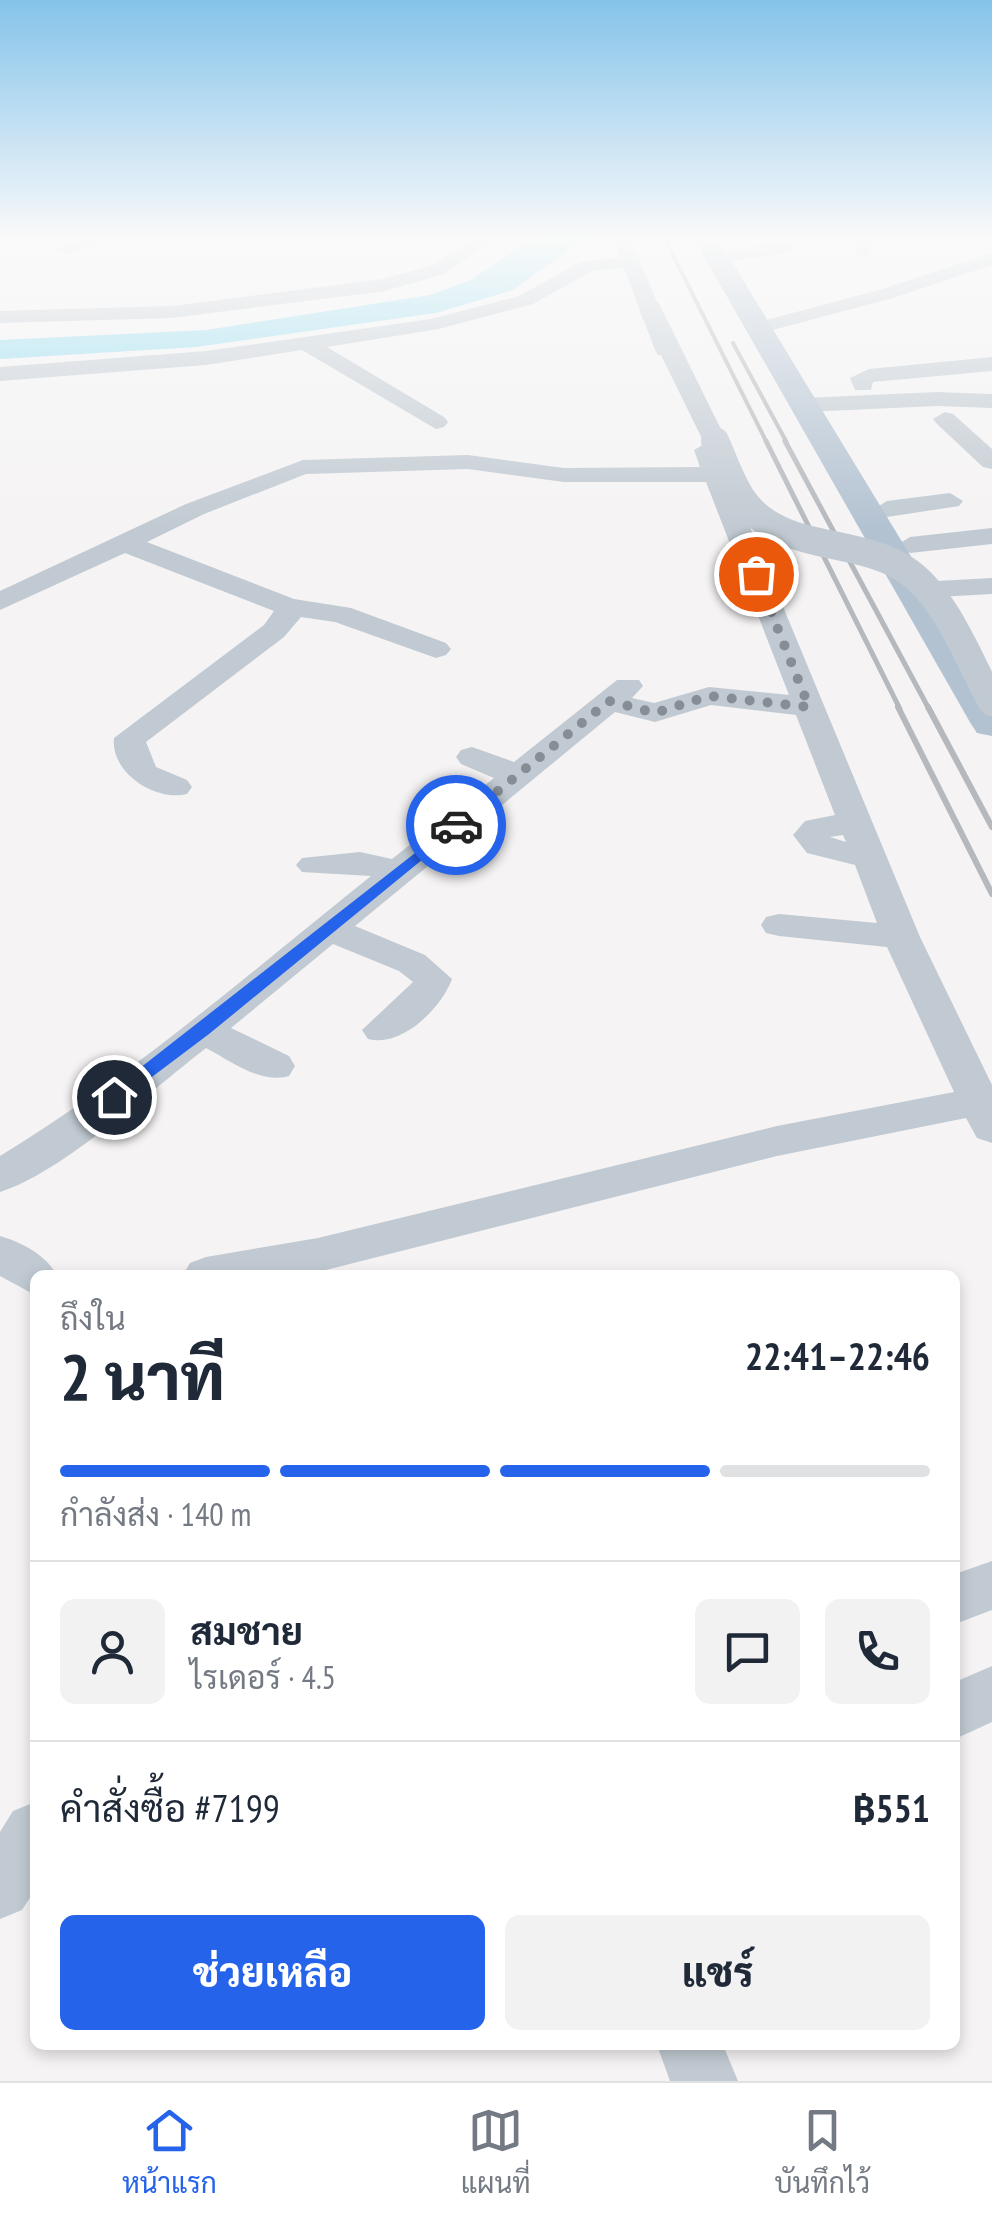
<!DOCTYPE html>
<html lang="th">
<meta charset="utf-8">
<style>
body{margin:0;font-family:"PT Sans Narrow",Sarabun,sans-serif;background:#f2f2f3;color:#1f2937;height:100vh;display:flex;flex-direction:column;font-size:38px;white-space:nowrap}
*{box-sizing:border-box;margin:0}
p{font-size:32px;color:#747a83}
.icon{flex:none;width:55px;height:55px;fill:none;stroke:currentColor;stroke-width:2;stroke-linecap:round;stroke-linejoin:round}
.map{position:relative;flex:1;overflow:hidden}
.panel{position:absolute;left:30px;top:1270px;width:930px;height:780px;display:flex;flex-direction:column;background:#fff;border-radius:15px;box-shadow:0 5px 15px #0003}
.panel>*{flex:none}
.pin{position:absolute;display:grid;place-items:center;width:85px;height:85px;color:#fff;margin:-42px;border:5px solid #fff;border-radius:50%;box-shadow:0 2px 10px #0007}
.courier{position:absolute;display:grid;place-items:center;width:100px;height:100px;margin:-50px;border:8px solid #2563eb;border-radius:50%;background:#fff;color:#222;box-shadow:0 2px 12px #0007}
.headline em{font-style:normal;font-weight:800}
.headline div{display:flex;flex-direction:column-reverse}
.headline{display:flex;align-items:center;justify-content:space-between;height:170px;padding:0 30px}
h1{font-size:65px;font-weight:800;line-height:75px}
.bar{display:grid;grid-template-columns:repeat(4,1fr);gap:15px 10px;align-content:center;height:120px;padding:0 30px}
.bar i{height:12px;border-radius:8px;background:#e0e1e3}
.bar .on{background:#2563eb}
.bar p{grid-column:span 4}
.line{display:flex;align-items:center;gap:25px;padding:0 30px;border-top:2px solid #e0e1e3}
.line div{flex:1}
.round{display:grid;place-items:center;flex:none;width:105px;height:105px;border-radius:15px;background:#f2f2f3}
.button{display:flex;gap:20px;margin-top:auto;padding:20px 30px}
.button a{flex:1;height:115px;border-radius:15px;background:#2563eb;color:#fff;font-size:40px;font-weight:800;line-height:115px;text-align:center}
.button a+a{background:#f2f2f3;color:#1f2937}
.tab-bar{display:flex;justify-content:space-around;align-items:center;height:140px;border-top:2px solid #e0e1e3;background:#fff;font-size:28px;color:#747a83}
.tab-bar a{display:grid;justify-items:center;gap:5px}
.tab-bar .on{color:#2563eb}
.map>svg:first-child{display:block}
</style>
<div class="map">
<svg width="992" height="2081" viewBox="0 0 992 2081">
<rect width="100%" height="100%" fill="#f5f3f3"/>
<!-- water -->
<path fill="#90daee" d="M535,237H608L574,246L513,290L436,313L196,347L0,359V340L206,330L430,295L471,280Z"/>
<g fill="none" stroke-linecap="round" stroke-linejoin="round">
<!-- minor -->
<g fill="#c1cad2" fill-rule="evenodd">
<path d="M87,237H119L64,255L55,249Z"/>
<path d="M476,237H498L444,274L385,291L172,318L0,323V311L172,306L383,279L430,266Z"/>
<path d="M612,237H630L677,350L674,355H658L655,350L624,268L592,271L533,304L439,329L327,347L444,417L448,422L444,427L436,429L302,350L206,365L0,381V367L206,351L431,319L519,296L580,262L620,257Z"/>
<path d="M848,237H868L875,245L874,250L865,256L858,254Z"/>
<path d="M785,242L792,244V252L732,261L723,255L732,249Z"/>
<path d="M992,253V265L893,298L773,330L763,324L766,320L879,290Z"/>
<path d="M992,357V371L873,382L871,390H855L850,378L869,369Z"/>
<path d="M937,392L992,394V408L937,406L804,412L793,405L804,398Z"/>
<path d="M945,412L953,414L992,449V469L983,467L937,424L933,419Z"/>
<path d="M706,443L718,450L920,937L992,1085V1143L977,1138L966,1118L777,1156L318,1272L183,1275L190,1263L206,1257L318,1238L777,1126L954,1092L887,947L779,936L766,933L761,925L766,917L779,914L877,923L855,865L807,853L793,835L805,821L835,815L796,715L711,705L655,722L615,712L355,926L425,955L452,979C441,1009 401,1048 368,1039L362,1030L413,982L399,971L333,944L231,1028L289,1056L295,1066L289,1076C260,1084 231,1061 206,1048C154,1088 60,1174 0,1192V1156C132,1076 251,972 371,876L302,872L296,865L302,858L360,852L392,859L494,778L461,764L456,757L461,750L472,747L514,762L617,680H639L643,686L632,698L654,703L709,687L789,695L706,482H564L468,469L306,474L204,514L147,542L294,599L351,608L446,643L451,649L446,655L436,658L335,622L301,617L284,637L146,742L156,767L187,780L192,787L187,794C156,802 110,773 114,738L264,625L274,611L125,553L0,610V591L186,504L303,460L468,455L564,468L700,467L694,450ZM843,835L846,842L830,837Z"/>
<path d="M950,493L963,501L959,506L887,517L874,509L887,501Z"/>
<path d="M992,528V544L910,553L897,545L910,537Z"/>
<path d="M992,578V594L937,597L923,589L937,581Z"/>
<path d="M0,1236C21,1242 46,1255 57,1275H35V1295L0,1276Z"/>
<path d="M992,1561V1610L955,1624V1574Z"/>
<path d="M992,1666V1722L955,1739V1682Z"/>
<path d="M35,1802V1890L22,1910L0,1919V1832L13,1811Z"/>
<path d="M657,2045H723L738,2081H670Z"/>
</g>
<!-- major -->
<path fill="#b3c2d1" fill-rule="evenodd" d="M693,237H717L992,690V736L977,733L971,724Z"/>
<!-- rail-far2 -->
<g stroke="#b5b8bd" stroke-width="4">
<path d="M664,237L767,443"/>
<path d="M733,343L787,443"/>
</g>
<!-- rail-far1 -->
<g stroke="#b5b8bd" stroke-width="5">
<path d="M766,441L900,709"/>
<path d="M785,441L929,709"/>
</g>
<!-- rail -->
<g stroke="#b5b8bd" stroke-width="6">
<path d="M898,707L992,894"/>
<path d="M928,707L992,827"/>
</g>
<!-- minor-bridge-far1 -->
<path stroke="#c1cad2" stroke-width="21" d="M650,309L716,443"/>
<!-- minor-bridge -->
<path stroke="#c1cad2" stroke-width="28" d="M715,441C724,460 732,487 746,504C785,553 862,537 909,572C948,601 969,661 992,702"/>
</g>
<!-- sky -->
<linearGradient id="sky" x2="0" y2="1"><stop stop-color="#85c3ea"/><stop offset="0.45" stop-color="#fafafa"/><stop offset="1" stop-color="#fafafa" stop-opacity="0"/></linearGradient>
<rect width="992" height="529" fill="url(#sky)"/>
<!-- route -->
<path fill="#2563eb" d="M456,821L463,825L461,828L209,1034L120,1101H108V1093Z"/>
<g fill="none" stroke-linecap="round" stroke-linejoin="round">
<!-- done -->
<path stroke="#868d94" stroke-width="10" stroke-dasharray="0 18" d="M456,825L609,701L655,713L709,696L809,707L756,574"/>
</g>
</svg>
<div class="pin" style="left:756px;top:574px;background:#ea580c"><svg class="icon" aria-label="bag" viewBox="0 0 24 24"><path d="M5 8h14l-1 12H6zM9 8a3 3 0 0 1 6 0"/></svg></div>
<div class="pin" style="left:114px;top:1097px;background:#1f2937"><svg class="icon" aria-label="home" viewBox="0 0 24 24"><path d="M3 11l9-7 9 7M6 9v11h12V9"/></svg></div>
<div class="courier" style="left:456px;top:825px"><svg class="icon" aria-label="car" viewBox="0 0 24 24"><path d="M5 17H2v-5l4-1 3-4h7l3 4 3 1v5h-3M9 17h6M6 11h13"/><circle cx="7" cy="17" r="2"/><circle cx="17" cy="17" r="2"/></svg></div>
<section class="panel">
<div class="headline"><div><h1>2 นาที</h1><p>ถึงใน</p></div><em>22:41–22:46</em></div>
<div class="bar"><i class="on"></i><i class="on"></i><i class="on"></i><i></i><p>กำลังส่ง · 140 m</p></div>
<div class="line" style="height:180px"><a class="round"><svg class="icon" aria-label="person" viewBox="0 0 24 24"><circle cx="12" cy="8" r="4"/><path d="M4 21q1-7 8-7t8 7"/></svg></a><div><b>สมชาย</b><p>ไรเดอร์ · 4.5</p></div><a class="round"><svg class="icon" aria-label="chat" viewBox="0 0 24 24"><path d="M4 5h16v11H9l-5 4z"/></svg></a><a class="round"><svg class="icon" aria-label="phone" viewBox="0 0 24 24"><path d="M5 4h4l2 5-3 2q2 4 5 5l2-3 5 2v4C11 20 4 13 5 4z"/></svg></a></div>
<div class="line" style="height:130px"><div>คำสั่งซื้อ #7199</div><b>฿551</b></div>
<div class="button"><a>ช่วยเหลือ</a><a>แชร์</a></div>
</section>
</div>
<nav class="tab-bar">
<a class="on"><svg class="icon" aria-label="home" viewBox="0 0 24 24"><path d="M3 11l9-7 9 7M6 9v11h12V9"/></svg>หน้าแรก</a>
<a><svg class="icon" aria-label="map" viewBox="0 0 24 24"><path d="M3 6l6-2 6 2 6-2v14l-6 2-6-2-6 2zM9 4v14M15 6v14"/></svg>แผนที่</a>
<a><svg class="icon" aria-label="saved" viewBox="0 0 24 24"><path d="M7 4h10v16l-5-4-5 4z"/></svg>บันทึกไว้</a>
</nav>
